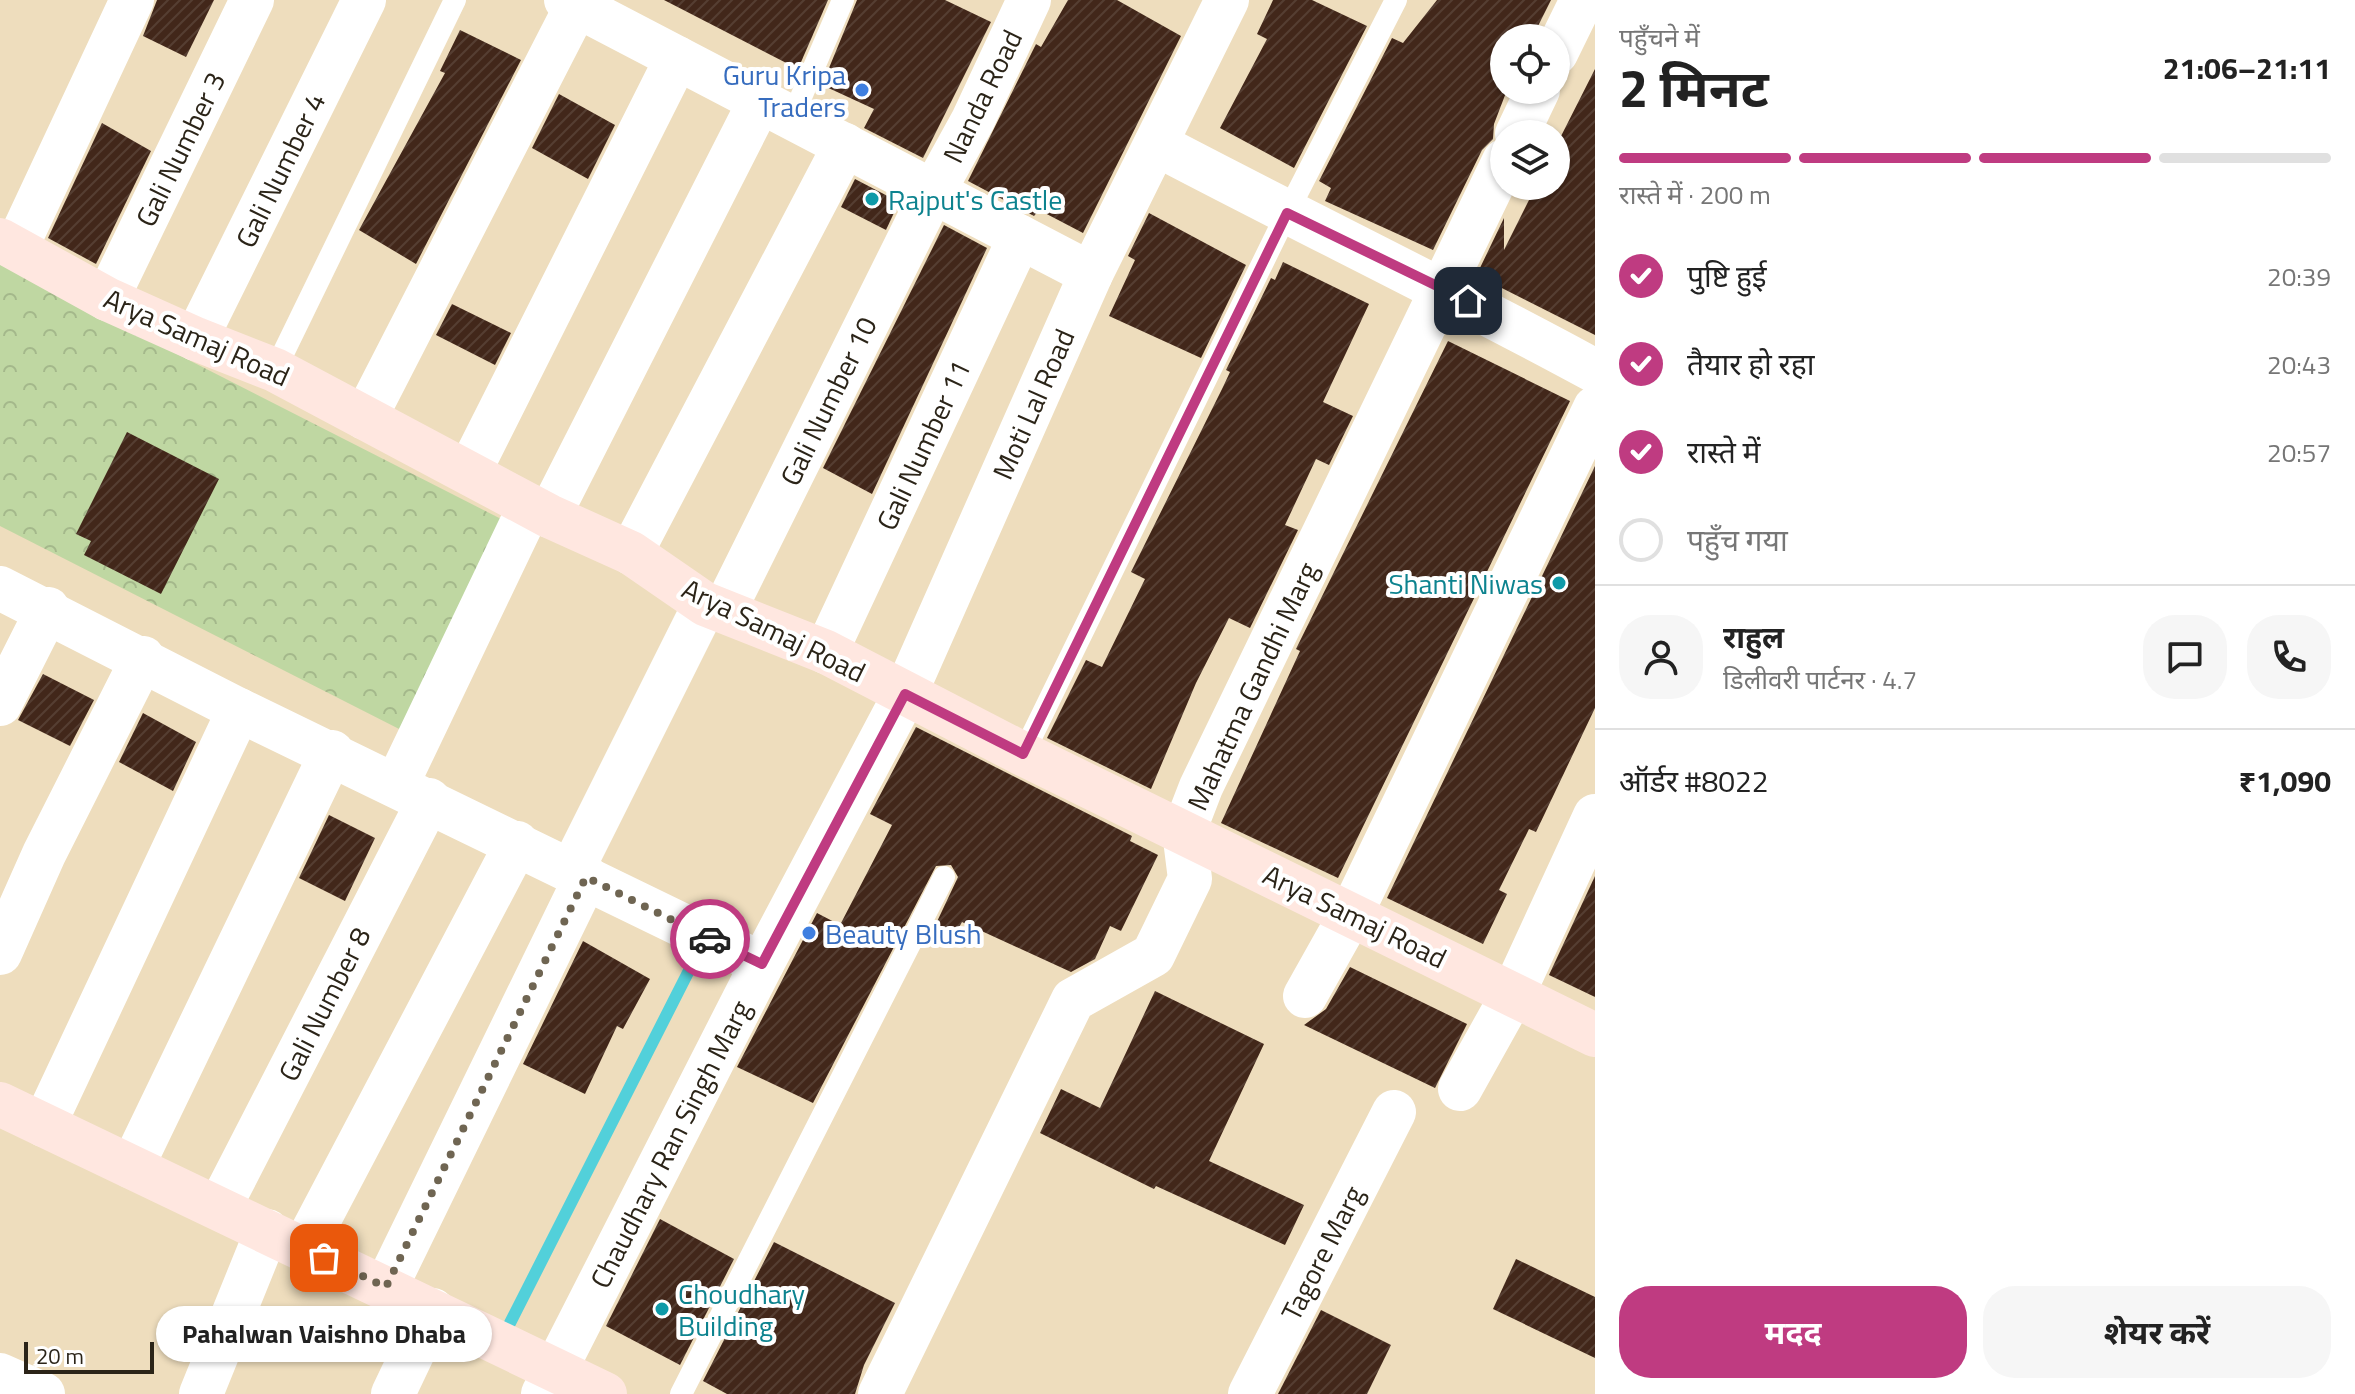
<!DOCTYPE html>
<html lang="hi">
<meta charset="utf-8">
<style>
body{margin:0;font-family:"Titillium Web","Noto Sans Devanagari",sans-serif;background:#f6f6f6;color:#222;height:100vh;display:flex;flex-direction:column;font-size:30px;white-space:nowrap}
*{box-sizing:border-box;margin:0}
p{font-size:26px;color:#767676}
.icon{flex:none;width:44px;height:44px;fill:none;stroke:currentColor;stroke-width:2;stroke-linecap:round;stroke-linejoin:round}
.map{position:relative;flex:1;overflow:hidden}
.panel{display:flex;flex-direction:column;background:#fff;width:760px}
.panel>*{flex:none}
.tools{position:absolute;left:1490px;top:24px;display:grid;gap:16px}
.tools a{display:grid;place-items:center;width:80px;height:80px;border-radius:50%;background:#fff;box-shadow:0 2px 6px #0004;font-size:40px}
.scale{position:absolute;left:24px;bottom:20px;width:130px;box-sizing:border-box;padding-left:8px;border:4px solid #2b2418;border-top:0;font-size:22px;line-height:28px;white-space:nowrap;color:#2b2418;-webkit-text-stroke:6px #fff;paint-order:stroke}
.pin{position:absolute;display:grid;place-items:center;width:68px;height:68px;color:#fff;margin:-34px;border-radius:16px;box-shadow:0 4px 12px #0006}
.courier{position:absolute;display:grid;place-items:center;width:80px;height:80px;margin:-40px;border:6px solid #bf3b81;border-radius:50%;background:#fff;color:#222;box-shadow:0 2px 10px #0007}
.bubble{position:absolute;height:56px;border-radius:28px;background:#fff;box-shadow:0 2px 6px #0004;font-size:26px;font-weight:700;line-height:56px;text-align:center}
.headline em{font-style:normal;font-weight:700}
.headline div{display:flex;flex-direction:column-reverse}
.headline{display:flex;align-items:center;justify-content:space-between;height:136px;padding:0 24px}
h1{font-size:52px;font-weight:700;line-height:60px}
.bar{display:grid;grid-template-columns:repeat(4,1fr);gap:12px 8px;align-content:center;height:96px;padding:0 24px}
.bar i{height:10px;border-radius:6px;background:#e0e0e0}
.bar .active{background:#bf3b81}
.bar p{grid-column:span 4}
.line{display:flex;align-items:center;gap:20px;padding:0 24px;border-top:2px solid #e0e0e0}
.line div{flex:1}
.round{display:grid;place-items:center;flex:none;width:84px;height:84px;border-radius:32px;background:#f6f6f6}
ol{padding:0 24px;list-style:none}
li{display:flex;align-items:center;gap:24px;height:88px}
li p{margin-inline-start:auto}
li .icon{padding:8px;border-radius:50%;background:#bf3b81;color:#fff;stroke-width:4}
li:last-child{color:#767676}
li i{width:44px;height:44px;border:4px solid #e0e0e0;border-radius:50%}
.primary-button{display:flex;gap:16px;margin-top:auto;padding:16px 24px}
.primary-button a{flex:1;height:92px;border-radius:32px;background:#bf3b81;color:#fff;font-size:32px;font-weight:700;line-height:92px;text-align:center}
.primary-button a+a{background:#f6f6f6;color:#222}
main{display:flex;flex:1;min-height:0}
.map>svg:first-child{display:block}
</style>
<main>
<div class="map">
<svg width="1595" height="1394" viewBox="0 0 1595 1394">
<defs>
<pattern id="park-crowns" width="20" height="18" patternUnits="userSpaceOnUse" patternTransform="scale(2)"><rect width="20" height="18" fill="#bfd7a2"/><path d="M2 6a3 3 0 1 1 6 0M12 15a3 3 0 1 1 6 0" fill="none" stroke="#a4b88b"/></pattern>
<pattern id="building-hatch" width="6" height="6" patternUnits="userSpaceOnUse" patternTransform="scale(2)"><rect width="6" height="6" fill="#42271a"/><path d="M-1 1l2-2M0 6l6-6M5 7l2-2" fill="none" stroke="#553e32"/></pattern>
</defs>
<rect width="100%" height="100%" fill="#eeddbd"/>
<!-- park -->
<path fill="url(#park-crowns)" d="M0,264L511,524L407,733L0,526Z"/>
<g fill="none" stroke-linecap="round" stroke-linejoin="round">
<!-- stream -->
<path stroke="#52d0da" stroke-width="12" d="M510,1323L703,943"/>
</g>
<!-- building -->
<g fill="url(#building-hatch)">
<path d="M157,0H214L186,57L143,36Z"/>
<path d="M664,0H828L798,69Z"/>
<path d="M857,0H945L991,22L923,158L864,128L874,109L822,85Z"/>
<path d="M1068,0H1117L1181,36L1083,233L1039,210L1034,216L968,181L1036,44L1041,47Z"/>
<path d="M1273,0H1312L1367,26L1294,168L1220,128L1267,39L1257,34Z"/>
<path d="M1437,0H1551L1532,38H1504L1507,90L1494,124L1493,139L1482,150L1433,250L1325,201L1331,188L1319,181L1392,38L1403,43Z"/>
<path d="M460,30L521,60L416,264L359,230L445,73L440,71Z"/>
<path d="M1595,69V335L1488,281L1491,275L1479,270L1504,218V250L1536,186H1556V146Z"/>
<path d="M559,94L615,125L588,179L532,148Z"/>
<path d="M102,123L151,151L96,264L48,238Z"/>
<path d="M855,179L899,202L886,230L841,207Z"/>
<path d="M1149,213L1246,265L1201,358L1109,316L1135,260L1128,256Z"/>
<path d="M944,225L987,248L872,494L823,468Z"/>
<path d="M1283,262L1369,304L1323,402L1353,416L1329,465L1316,459L1285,525L1298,530L1250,628L1229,618L1196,683L1151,789L1047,738L1086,660L1102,667L1145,579L1131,572L1223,387L1230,372L1226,370L1271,278L1275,280Z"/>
<path d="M452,304L511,333L495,365L436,335Z"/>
<path d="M1448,341L1570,401L1338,878L1221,823L1300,651L1296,649Z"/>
<path d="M127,432L219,479L161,594L84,555L91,541L76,534Z"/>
<path d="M1595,466V708L1536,832L1529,829L1499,890L1507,894L1483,944L1387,898Z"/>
<path d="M43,674L94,700L70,746L18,720Z"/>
<path d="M143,713L196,742L173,791L119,762Z"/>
<path d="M916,727L1132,836L1130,841L1158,855L1121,931L1110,926L1095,959L1071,972L962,922L953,938L934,928L958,877L951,865L936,866L813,1103L737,1067L817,913L840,925L892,825L870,814Z"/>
<path d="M329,815L375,838L345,901L299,878Z"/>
<path d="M1595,876V997L1549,975Z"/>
<path d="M583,941L650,979L623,1029L617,1026L585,1094L523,1064Z"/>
<path d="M1350,967L1467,1024L1435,1088L1304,1025L1326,1009Z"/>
<path d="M1155,991L1264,1044L1209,1161L1304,1205L1285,1245L1156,1186L1154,1189L1040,1133L1061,1089L1100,1108Z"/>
<path d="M660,1219L734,1259L680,1365L606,1326Z"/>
<path d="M774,1242L895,1303L864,1365L855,1394H727L703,1381Z"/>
<path d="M1516,1259L1595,1297V1358L1493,1309Z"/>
<path d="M1321,1310L1391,1345L1367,1394H1278Z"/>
</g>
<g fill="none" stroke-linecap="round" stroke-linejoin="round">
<!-- lane -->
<g stroke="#fff" stroke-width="22">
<path d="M792,118L843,0"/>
<path d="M275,370L455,0"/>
<path d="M1023,754L1287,213L1396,0"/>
<path d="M681,1394L944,877"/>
</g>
<!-- street -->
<g stroke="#fff" stroke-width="44">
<path d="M566,0L1091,274"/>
<path d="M1556,53L1582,0"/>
<path d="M1517,134L1538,90"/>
<path d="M1156,144C1302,221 1450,292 1595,371"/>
<path d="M16,248L132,0"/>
<path d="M107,299L252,0"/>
<path d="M196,339L364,0"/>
<path d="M365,418L577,5"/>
<path d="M469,472L677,58"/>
<path d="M549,516L760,101"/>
<path d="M631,553L845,145"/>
<path d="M0,588L239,710L762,964"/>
<path d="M724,611L924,209L973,120L1029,0"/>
<path d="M826,652L1020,237"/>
<path d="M0,704L48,609"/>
<path d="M397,784L530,506"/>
<path d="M572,870L705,604"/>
<path d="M0,953L44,854L143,658"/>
<path d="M1305,996L1351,914L1595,408"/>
<path d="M1460,1089L1513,994L1595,816"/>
<path d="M44,1125L239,710"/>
<path d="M132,1167L332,752"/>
<path d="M219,1208L429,800"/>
<path d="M304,1248L517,843"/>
<path d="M386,1287L586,877"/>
<path d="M0,1375L43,1394"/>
<path d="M201,1394L267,1231"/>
<path d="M393,1394L433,1310"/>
<path d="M543,1394L762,964L905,694L1091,274L1227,0"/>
<path d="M880,1394L1073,1000L1153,955L1190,879L1184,831L1201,787L1504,161"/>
<path d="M1250,1394L1394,1112"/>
</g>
<!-- secondary -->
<g stroke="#ffe7e0" stroke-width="44">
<path d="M0,240L107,299L196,339L275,370L549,516L631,553L705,604L826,652L1023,754L1595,1035"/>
<path d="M0,1104L605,1394"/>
</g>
</g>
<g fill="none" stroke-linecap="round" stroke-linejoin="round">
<!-- done -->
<path stroke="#6f6552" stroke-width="8" stroke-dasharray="0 14.4" d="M324,1258L386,1287L586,877L710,939"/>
<!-- route -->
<path stroke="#bf3b81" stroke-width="10" d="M710,939L762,964L905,694L1023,754L1287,213L1468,301"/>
</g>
<!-- markers -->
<g fill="#3f7fe0" stroke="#fff" stroke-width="3">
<circle cx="862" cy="90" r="8"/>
<circle cx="809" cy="933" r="8"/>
</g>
<g fill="#0f9aa8" stroke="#fff" stroke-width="3">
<circle cx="872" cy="199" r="8"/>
<circle cx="1559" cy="583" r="8"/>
<circle cx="662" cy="1309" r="8"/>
</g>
<g text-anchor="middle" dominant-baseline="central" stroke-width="8" stroke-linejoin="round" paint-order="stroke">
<!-- shop labels -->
<g font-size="28" fill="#366cbe" stroke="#fff" text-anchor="end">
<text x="846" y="74">Guru Kripa<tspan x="846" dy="32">Traders</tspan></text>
<text x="825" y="933" text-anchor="start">Beauty Blush</text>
</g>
<!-- street labels -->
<g font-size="28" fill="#2b2418" stroke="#fff">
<text transform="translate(982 96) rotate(-64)">Nanda Road</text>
<text transform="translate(180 149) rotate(-64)">Gali Number 3</text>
<text transform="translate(280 170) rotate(-64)">Gali Number 4</text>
<text transform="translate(197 337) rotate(24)">Arya Samaj Road</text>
<text transform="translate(828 401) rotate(-64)">Gali Number 10</text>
<text transform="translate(1033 404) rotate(-66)">Moti Lal Road</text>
<text transform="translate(923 445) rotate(-65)">Gali Number 11</text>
<text transform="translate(774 630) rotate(26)">Arya Samaj Road</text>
<text transform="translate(1252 686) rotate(-65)">Mahatma Gandhi Marg</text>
<text transform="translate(1355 916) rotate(26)">Arya Samaj Road</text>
<text transform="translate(324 1004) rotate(-63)">Gali Number 8</text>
<text transform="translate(670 1144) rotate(-63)">Chaudhary Ran Singh Marg</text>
<text transform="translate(1322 1253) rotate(-63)">Tagore Marg</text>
</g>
<!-- culture labels -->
<g font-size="28" fill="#0d838f" stroke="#fff" text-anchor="start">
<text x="888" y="199">Rajput's Castle</text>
<text x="1543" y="583" text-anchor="end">Shanti Niwas</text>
<text x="678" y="1293">Choudhary<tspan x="678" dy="32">Building</tspan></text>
</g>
</g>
</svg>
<div class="tools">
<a><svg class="icon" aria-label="locate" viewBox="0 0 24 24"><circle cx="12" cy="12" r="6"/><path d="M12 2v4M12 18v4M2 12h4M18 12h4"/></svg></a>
<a><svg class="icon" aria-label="layers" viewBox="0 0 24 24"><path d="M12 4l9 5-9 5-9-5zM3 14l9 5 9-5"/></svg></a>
</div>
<div class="scale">20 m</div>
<div class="pin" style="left:324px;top:1258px;background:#ea580c"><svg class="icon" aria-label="bag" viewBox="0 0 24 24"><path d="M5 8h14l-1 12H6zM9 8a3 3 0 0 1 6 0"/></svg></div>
<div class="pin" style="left:1468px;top:301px;background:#1f2937"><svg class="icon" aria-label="home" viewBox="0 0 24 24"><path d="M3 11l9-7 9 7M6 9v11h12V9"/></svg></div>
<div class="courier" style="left:710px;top:939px"><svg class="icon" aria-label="car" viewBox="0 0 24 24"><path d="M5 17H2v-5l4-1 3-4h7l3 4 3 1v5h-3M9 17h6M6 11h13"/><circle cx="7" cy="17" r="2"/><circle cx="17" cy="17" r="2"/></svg></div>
<div class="bubble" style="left:156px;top:1306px;width:336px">Pahalwan Vaishno Dhaba</div>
</div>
<section class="panel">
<div class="headline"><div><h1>2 मिनट</h1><p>पहुँचने में</p></div><em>21:06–21:11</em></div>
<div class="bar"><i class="active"></i><i class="active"></i><i class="active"></i><i></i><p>रास्ते में · 200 m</p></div>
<ol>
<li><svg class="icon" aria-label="check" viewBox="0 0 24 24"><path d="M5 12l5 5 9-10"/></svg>पुष्टि हुई<p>20:39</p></li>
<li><svg class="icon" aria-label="check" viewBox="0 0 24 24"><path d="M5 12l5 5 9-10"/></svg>तैयार हो रहा<p>20:43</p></li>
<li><svg class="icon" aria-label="check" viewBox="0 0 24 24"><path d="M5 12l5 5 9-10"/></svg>रास्ते में<p>20:57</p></li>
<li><i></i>पहुँच गया</li>
</ol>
<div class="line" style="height:144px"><a class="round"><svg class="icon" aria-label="person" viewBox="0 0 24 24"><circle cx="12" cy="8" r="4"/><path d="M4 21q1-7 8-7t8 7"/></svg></a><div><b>राहुल</b><p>डिलीवरी पार्टनर · 4.7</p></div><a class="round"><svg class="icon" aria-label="chat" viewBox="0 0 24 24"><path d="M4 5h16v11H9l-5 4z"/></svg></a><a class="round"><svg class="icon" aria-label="phone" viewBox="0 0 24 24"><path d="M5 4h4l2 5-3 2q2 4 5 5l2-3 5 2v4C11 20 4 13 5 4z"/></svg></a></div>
<div class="line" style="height:104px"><div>ऑर्डर #8022</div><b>₹1,090</b></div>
<div class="primary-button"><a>मदद</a><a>शेयर करें</a></div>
</section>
</main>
